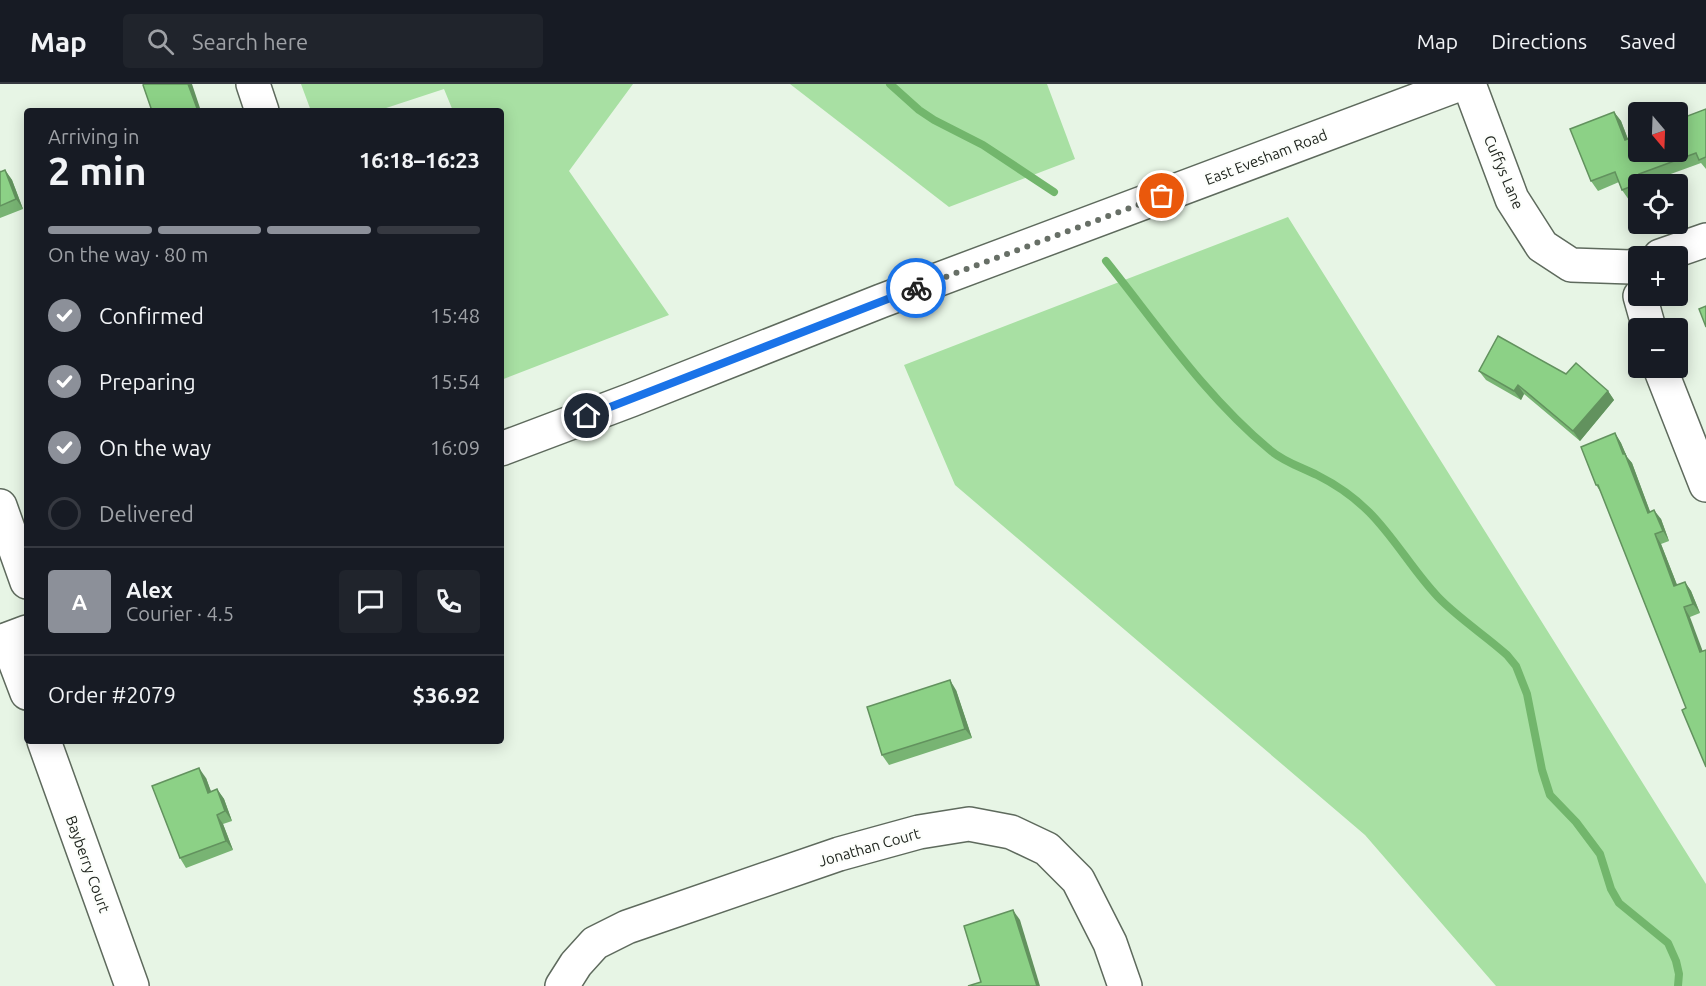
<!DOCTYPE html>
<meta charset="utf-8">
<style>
body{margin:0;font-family:Ubuntu,sans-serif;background:#20242c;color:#f1f3f6;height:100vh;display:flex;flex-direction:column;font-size:22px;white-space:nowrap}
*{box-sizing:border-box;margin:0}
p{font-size:20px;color:#9ea1a6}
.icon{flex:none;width:33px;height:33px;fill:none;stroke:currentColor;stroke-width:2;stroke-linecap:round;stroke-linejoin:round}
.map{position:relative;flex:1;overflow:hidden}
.drawer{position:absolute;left:24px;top:24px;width:480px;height:636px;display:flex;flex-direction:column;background:#171b24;border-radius:6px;box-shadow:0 3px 15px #0003}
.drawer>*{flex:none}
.needle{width:39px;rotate:161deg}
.tools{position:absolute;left:1628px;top:18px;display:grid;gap:12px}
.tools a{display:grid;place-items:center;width:60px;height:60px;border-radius:6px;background:#171b24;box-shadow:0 3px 15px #0003;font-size:30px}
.pin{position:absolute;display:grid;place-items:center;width:51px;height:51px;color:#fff;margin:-26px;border:3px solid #fff;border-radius:50%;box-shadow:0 2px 6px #0007}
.courier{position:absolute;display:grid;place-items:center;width:60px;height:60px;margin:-30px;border:4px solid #1a73e8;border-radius:50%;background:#fff;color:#222;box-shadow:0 2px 8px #0007}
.headline em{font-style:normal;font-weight:600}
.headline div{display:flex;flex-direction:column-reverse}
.headline{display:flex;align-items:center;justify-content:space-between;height:102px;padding:0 24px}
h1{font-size:39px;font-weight:600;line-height:45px}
.bar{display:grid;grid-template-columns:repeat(4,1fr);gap:9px 6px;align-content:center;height:72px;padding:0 24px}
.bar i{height:8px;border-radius:4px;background:#363941}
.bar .active{background:#8c9099}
.bar p{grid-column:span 4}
.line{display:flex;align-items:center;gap:15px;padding:0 24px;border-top:2px solid #363941}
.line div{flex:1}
.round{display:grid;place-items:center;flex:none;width:63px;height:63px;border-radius:6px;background:#20242c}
ol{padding:0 24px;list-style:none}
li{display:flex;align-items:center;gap:18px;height:66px}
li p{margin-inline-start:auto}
li .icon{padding:6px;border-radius:50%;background:#8c9099;color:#fff;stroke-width:4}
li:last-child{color:#9ea1a6}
li i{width:33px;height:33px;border:3px solid #363941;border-radius:50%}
header{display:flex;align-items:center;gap:36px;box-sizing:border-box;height:84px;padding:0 30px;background:#171b24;border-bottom:2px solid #363941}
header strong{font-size:28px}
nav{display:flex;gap:33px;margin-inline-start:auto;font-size:21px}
.search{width:420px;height:54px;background:#20242c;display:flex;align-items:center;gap:15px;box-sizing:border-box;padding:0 21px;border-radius:6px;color:#9ea1a6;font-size:22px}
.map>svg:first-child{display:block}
</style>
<header>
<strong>Map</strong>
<div class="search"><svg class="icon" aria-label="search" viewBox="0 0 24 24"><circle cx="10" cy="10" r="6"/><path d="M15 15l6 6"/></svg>Search here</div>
<nav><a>Map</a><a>Directions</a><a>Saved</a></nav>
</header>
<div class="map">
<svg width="1706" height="902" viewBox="0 0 1706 902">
<rect width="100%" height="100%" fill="#e7f5e5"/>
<!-- green -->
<g fill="#a8e0a3">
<path d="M301,0H633L569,87L669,231L501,296V27H453L444,5L377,27H311Z"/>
<path d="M790,0H1047L1075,75L949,123Z"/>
<path d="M1288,133L1706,800V902H1496L1365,751L955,401L904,281Z"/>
</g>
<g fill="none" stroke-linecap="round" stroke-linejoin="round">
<!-- stream -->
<g stroke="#72b66c" stroke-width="8">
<path d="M890,0L919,26L934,36L983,61L1054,108"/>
<path d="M1106,177C1158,242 1205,312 1270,366C1284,378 1301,383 1317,391C1335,400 1355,414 1369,428C1395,454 1413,487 1438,513C1457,533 1486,552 1507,571L1516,582L1527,610L1542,686L1550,711L1576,738L1600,770L1611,805L1619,819L1668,859L1676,877L1679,890L1678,902"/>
</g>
<defs>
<g id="minor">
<path d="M253,0L262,27"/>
<path d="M1469,0L1512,115L1542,162L1571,181L1631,183L1638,180"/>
<path d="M1660,172L1706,156"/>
<path d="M1640,212L1649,244"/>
<path d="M1660,284L1706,401"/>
<path d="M0,422L27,498"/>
<path d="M7,556L27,609"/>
<path d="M44,657L132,902"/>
<path d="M562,902L576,880L595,859L627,843L839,770L919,748L969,740L1011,748L1047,765L1078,796L1110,859L1125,902"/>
</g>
<g id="major">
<path d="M501,365L631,316L881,217L1460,0"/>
<path d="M0,558L27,548"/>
</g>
</defs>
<!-- minor casing -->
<use href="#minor" stroke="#5e6a5d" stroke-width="36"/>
<!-- major casing -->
<use href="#major" stroke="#5e6a5d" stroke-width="36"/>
<!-- minor -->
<use href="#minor" stroke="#fff" stroke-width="33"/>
<!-- major -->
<use href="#major" stroke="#fff" stroke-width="33"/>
</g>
<!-- wall -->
<g fill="#78b473">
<path d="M1706,25V85L1701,79L1646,99V100H1638V112L1629,116L1622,106L1619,98L1598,107L1591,97L1614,28L1621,37L1628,55Z"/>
<path d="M0,86L1,88L5,86L12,96L23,125L0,134Z"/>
<path d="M1479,287L1566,290L1608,307L1614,316L1580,357L1524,310L1521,316L1486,296Z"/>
<path d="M1615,349L1621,359L1627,373L1632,379L1650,428L1661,435L1669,457L1661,460L1677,501L1685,498L1691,507L1700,529L1690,533L1686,624L1602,410L1596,401Z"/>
<path d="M956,606L972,654L889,681L882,671Z"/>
<path d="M206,694L211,708L217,705L224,715L232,737L223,740L233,766L186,784L180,774Z"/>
</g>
<!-- shaded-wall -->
<g fill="#62925e">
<path d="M188,0H192L201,27H198Z"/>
<path d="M1614,28L1621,37L1632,66L1625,56Z"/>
<path d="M5,86L12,96L23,125L16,115Z"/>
<path d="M1639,90L1646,100H1644L1642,98Z"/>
<path d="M1518,301L1524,310L1521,316L1514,307Z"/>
<path d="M1608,307L1614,316L1580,357L1573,347Z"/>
<path d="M1615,349L1621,359L1627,373L1632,379L1654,438L1648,429Z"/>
<path d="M1654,426L1661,435L1669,457L1663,447Z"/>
<path d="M1655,450L1661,460L1681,511L1674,502Z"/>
<path d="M1685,498L1691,507L1700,529L1693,520Z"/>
<path d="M1684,523L1690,533L1706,576L1700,568Z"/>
<path d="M950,596L956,606L972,654L965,645Z"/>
<path d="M199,684L206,694L215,718L208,709Z"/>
<path d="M217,705L224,715L232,737L225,727Z"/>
<path d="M217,731L223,740L233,766L226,757Z"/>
<path d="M1013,826L1020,836L1040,902H1037Z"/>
</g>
<!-- building -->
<g fill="#8cd186" stroke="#62925e" stroke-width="1.5">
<path d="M144,0H188L198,27H152L143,1Z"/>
<path d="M1706,25V73L1699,76L1696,69L1639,90L1642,98L1622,106L1615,88L1591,97L1570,45L1614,28L1625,56L1638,51V68H1677V36Z"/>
<path d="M5,86L16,115L0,122V88Z"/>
<path d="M1706,222V243L1699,225Z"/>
<path d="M1498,252L1566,290L1576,279L1608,307L1573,347L1518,301L1514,307L1479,287Z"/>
<path d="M1615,349L1623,370H1625L1648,429L1654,426L1663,447L1655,450L1674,502L1685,498L1693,520L1684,523L1700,568L1706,566V683L1682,626L1686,624L1598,401H1596L1581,363Z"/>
<path d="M950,596L965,645L882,671L867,623Z"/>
<path d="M199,684L208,709L217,705L225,727L217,731L226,757L180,774L152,702Z"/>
<path d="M1013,826L1037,902H968L981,898L964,842Z"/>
</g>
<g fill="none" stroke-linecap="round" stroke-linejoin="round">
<!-- done -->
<path stroke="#676f66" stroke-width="6" stroke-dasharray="0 10.8" d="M916,204L1162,112"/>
<!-- route -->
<path stroke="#1a73e8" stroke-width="8" d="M587,332L916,204"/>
</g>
<g text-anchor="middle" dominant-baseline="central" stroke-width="4.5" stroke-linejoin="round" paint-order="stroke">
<!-- street labels -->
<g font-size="15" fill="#222721" stroke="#fcfefb">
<text transform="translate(1266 73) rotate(-21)">East Evesham Road</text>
<text transform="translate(1504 88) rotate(67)">Cuffys Lane</text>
<text transform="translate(869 763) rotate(-16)">Jonathan Court</text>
<text transform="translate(88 780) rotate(70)">Bayberry Court</text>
</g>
</g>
</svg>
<div class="tools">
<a><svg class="needle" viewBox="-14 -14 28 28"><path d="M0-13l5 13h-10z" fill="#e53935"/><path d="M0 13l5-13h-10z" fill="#9ea1a6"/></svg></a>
<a><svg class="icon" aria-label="locate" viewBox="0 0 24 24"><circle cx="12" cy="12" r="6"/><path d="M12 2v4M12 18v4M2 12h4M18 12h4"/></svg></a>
<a>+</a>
<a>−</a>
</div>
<div class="pin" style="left:1162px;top:112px;background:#ea580c"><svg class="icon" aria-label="bag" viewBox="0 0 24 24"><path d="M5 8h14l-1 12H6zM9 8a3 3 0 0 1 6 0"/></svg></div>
<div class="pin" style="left:587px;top:332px;background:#1f2937"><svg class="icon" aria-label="home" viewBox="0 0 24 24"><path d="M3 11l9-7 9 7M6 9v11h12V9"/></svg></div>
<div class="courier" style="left:916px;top:204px"><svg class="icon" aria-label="bike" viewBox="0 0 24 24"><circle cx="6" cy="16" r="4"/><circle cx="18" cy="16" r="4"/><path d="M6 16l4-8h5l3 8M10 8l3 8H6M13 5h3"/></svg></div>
<section class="drawer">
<div class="headline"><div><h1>2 min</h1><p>Arriving in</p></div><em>16:18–16:23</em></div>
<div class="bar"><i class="active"></i><i class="active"></i><i class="active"></i><i></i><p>On the way · 80 m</p></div>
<ol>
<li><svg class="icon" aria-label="check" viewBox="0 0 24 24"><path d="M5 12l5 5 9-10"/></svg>Confirmed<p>15:48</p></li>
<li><svg class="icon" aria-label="check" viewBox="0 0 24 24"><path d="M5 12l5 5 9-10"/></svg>Preparing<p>15:54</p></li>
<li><svg class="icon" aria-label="check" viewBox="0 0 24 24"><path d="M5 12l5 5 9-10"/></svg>On the way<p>16:09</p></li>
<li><i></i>Delivered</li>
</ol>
<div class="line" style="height:108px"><b class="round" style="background:#8c9099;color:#fff">A</b><div><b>Alex</b><p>Courier · 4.5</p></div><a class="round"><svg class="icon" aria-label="chat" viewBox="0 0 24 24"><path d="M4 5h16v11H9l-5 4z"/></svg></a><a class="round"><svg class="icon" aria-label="phone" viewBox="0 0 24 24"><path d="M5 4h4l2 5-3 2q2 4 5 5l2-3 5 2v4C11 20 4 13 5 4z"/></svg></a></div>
<div class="line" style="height:78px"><div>Order #2079</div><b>$36.92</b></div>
</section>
</div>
